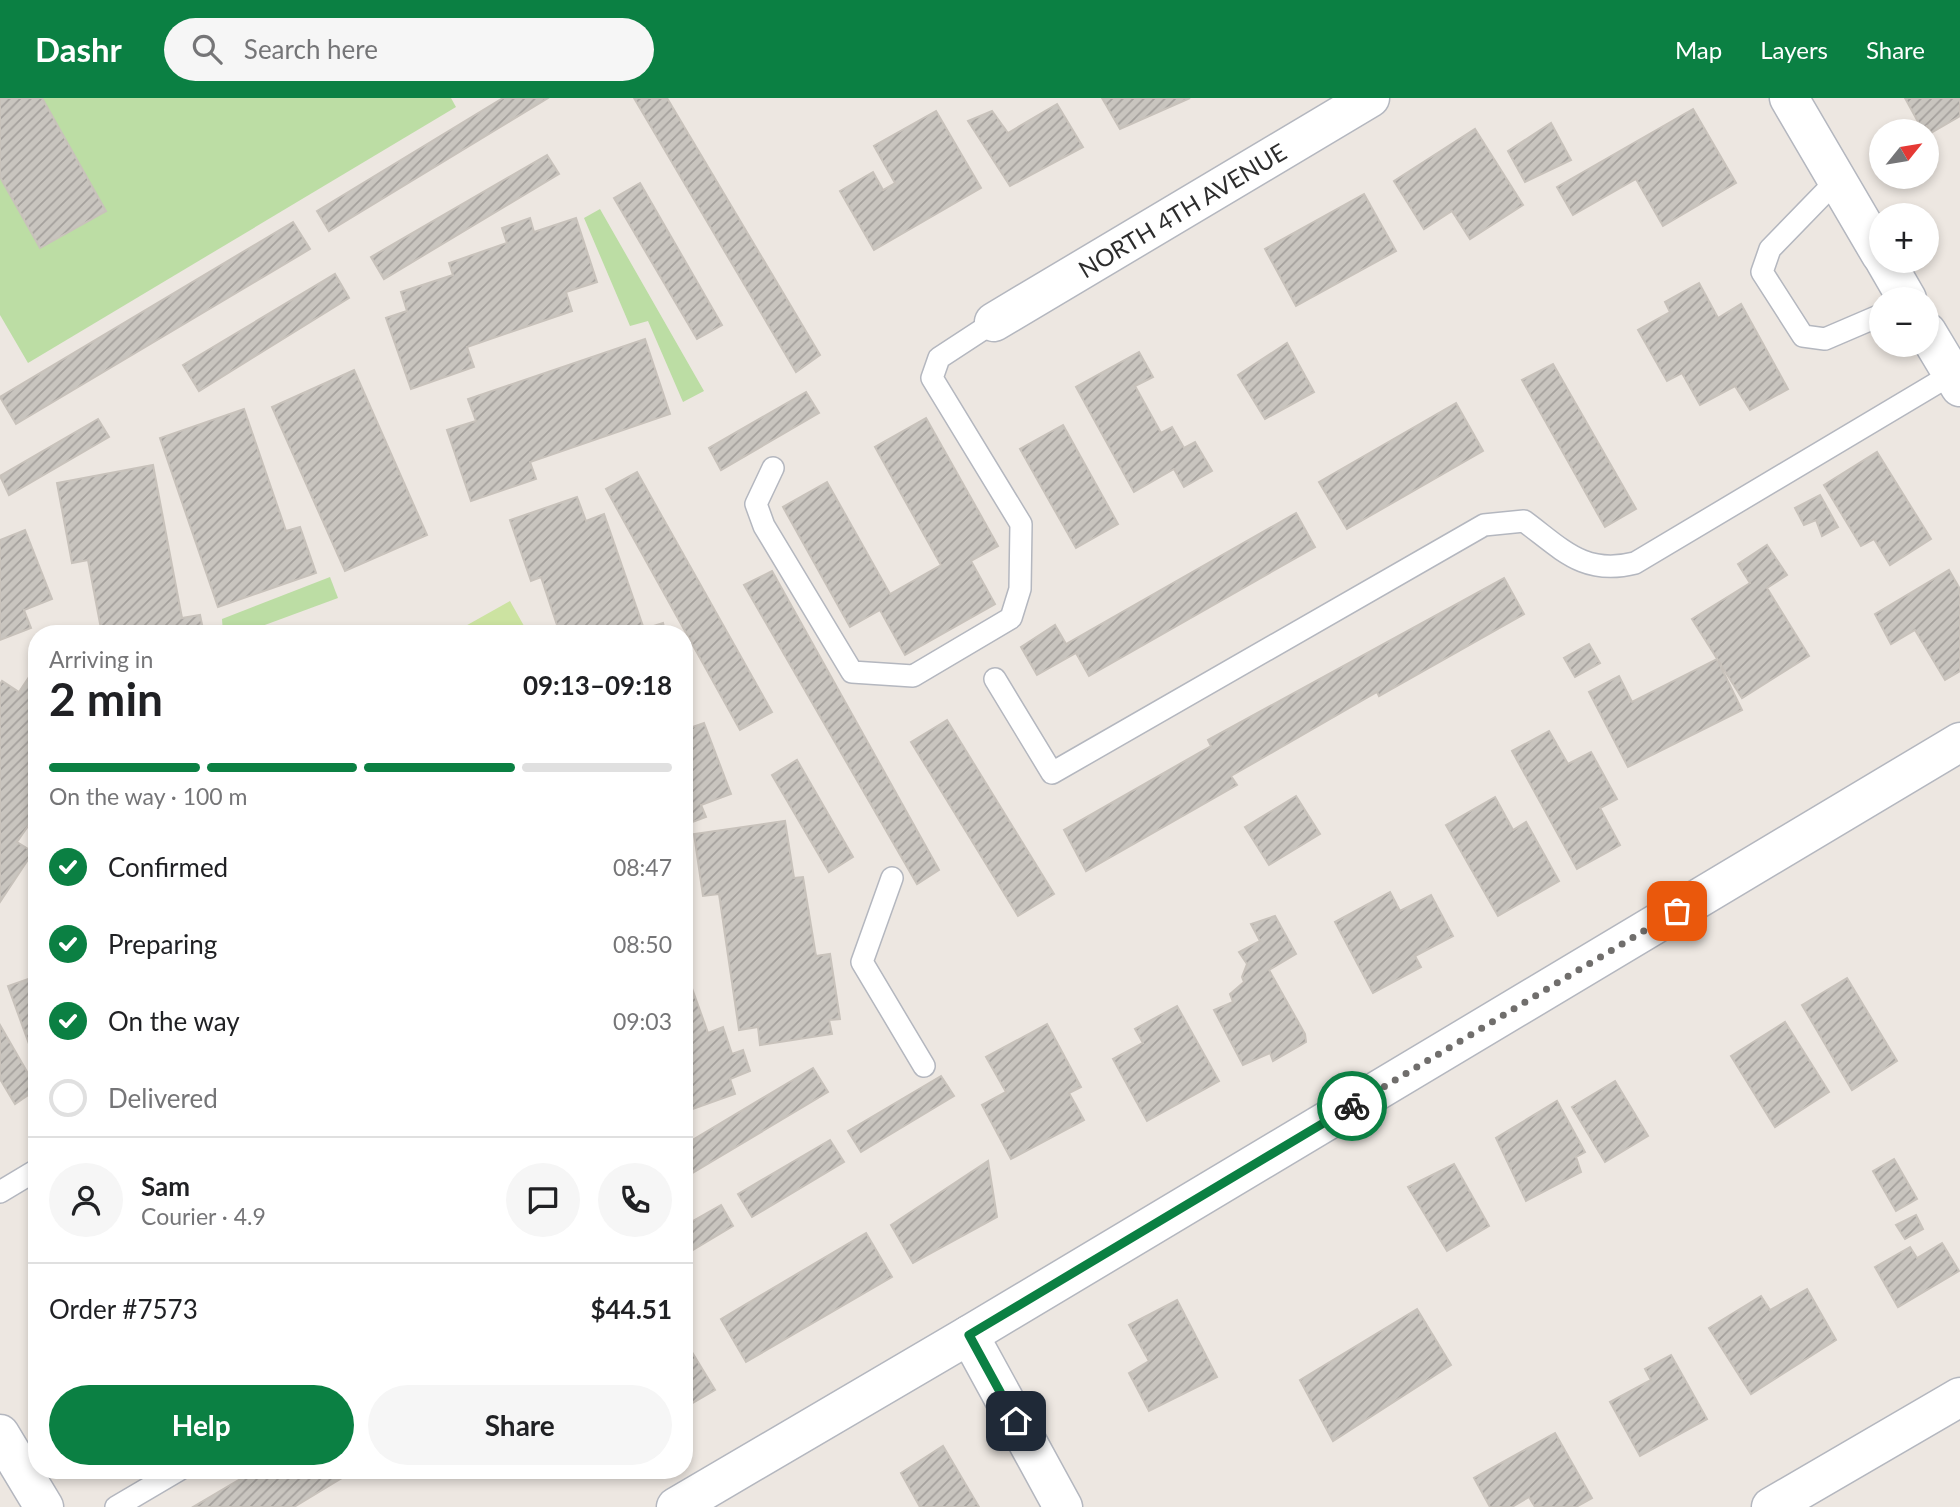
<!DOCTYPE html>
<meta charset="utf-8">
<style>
body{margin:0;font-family:Lato,sans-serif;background:#f6f6f6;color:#202124;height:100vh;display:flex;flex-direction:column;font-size:26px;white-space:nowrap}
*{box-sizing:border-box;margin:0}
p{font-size:23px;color:#757577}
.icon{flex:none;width:38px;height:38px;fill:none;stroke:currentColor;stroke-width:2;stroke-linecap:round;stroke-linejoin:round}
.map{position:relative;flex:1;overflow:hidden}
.sheet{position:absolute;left:28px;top:527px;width:665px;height:854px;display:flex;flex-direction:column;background:#fff;border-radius:28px;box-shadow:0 4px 10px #0003}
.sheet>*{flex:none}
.needle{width:46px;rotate:60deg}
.controls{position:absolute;left:1869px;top:21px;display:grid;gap:14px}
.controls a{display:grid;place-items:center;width:70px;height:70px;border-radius:50%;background:#fff;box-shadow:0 4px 10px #0003;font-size:35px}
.pin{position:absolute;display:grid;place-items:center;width:60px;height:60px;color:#fff;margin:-30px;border-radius:14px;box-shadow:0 4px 10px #0006}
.courier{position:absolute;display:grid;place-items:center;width:70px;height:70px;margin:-35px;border:5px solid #0b8043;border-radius:50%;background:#fff;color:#222;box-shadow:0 2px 9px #0007}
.headline em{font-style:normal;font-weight:700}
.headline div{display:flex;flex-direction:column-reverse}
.headline{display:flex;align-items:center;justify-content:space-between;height:119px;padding:0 21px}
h1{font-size:46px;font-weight:700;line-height:52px}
.bar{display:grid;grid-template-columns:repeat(4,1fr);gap:10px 7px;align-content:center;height:84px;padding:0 21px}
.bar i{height:9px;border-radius:5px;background:#e0e0e0}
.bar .selected{background:#0b8043}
.bar p{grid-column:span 4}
.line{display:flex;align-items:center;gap:18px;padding:0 21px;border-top:2px solid #e0e0e0}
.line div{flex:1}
.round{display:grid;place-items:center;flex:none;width:74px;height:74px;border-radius:37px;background:#f6f6f6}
ol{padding:0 21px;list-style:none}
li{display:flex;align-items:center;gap:21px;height:77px}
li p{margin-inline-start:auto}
li .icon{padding:7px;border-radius:50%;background:#0b8043;color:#fff;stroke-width:4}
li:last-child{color:#757577}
li i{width:38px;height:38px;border:4px solid #e0e0e0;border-radius:50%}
.primary-button{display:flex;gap:14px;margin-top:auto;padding:14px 21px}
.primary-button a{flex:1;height:80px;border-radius:42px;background:#0b8043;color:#fff;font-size:28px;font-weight:700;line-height:80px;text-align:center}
.primary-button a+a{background:#f6f6f6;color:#202124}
header{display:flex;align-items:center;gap:42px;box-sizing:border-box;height:98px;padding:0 35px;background:#0b8043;color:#fff}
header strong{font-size:33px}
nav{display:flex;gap:38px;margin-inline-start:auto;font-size:24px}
.search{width:490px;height:63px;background:#f6f6f6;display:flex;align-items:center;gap:18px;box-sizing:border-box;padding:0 24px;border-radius:38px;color:#757577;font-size:26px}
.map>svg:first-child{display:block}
</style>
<header>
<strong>Dashr</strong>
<div class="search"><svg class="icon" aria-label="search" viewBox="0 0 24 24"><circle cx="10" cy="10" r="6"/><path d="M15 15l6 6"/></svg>Search here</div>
<nav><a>Map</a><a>Layers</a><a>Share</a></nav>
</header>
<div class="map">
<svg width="1960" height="1409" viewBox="0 0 1960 1409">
<defs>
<pattern id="building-hatch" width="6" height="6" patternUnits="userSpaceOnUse" patternTransform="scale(1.75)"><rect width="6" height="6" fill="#c9c5bf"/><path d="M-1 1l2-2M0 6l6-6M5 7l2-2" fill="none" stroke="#a4a09c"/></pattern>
</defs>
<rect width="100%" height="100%" fill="#ede7e1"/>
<!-- green -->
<g fill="#bcdda4">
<path d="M0,0H451L456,9L28,265L0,217Z"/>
<path d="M600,111L704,293L683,304L648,223L630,228L584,120Z"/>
<path d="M330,479L338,500L243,535H223L222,521Z"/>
</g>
<!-- pitch -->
<path fill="#cce3a1" d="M510,503L528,535H453Z"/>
<!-- building -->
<g fill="url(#building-hatch)" stroke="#c8c2bb" stroke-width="2">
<path d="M0,0H42L106,113L40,150L0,79Z"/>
<path d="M503,0H548L329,133L317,113Z"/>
<path d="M634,0H667L820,257L796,274Z"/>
<path d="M1102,0H1190L1120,31Z"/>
<path d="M1905,0H1960V18L1931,35L1927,28L1922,31Z"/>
<path d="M1057,6L1083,49L1010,88L968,23L992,13L1008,35Z"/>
<path d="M1693,11L1736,85L1663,128L1636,81L1573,117L1557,89Z"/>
<path d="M936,13L981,90L874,152L840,93L873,74L883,92L895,85L874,48Z"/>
<path d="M1551,25L1571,62L1525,84L1508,53Z"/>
<path d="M1475,31L1523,107L1470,141L1452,113L1424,131L1394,83Z"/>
<path d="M547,57L559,76L384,181L371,159Z"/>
<path d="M640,85L722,227L697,241L614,100Z"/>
<path d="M1364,96L1396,153L1296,208L1265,151Z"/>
<path d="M530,120L534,134L576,120L597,184L566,194L572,213L467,249L474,269L411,291L386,220L407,213L401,194L453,177L449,165L507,145L502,130Z"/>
<path d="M293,124L310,151L16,326L0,299Z"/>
<path d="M335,176L349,200L199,293L183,267Z"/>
<path d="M1699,185L1718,220L1741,206L1788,291L1750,312L1735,288L1700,307L1682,275L1667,283L1638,232L1670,214L1665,204Z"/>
<path d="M645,241L670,316L530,364L536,381L471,403L447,332L476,323L468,301Z"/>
<path d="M1287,245L1314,294L1265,321L1238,277Z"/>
<path d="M1139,254L1153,279L1135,288L1161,335L1172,329L1184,350L1195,344L1212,373L1184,389L1174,371L1134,394L1076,289Z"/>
<path d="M1553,266L1636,411L1605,429L1522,282Z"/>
<path d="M354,272L427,437L345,473L272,309Z"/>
<path d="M806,294L819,315L721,372L709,350Z"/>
<path d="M1456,305L1483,353L1347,431L1319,384Z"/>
<path d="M244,311L286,433L300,429L316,475L218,509L160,340Z"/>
<path d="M926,320L998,448L971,463L995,506L905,557L880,512L850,529L783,409L827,384L890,496L941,467L875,349Z"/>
<path d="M98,321L109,339L9,397L0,378Z"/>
<path d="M1063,327L1118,426L1076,450L1020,351Z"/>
<path d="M1877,354L1931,441L1890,467L1874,441L1861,448L1824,387Z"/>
<path d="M153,367L182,520L200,517L204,536H102L88,462L72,465L57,385Z"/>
<path d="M637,374L772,614L740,632L606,391Z"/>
<path d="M1820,397L1838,429L1822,438L1816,422L1804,427L1795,410Z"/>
<path d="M577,399L586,423L604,416L644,531L663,525L666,536H560L541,479L531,483L510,422Z"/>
<path d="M1296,415L1315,449L1089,578L1076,555L1037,577L1021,549L1055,527L1066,546Z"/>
<path d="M25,432L52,501L24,512L31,530L0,542V442Z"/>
<path d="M1767,447L1787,477L1767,490L1809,558L1742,600L1692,521L1750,485L1738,466Z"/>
<path d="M1949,472L1960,491V573L1945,582L1915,532L1891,546L1875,516Z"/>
<path d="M772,473L939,772L917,786L744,487Z"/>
<path d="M1504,480L1524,516L1379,598L1377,594L1231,678L1237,687L1086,773L1064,732L1211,648L1208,642Z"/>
<path d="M1589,546L1600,565L1575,579L1564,560Z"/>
<path d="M1717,561L1742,612L1628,669L1589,594L1619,578L1632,604Z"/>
<path d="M33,573L37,575V715L17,744L33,754L0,804V586L2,583L19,594Z"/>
<path d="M947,622L1054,796L1018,818L911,644Z"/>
<path d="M704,625L731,696L701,707L706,719L684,727V632Z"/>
<path d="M1549,633L1568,666L1591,654L1617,701L1600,710L1620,747L1577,771L1512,653Z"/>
<path d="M797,662L853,759L829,774L772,677Z"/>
<path d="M1296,698L1320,736L1269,767L1245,729Z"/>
<path d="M1495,699L1513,732L1526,724L1559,783L1498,818L1446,727Z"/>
<path d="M785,723L794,780L803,779L816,858L830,856L840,921L829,922L832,936L760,947L758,929L739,932L719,796L703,798L694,736Z"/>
<path d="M1390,794L1400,813L1431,797L1453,838L1415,858L1421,869L1373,895L1335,824Z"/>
<path d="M1275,818L1296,856L1269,872L1305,936L1306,944L1273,963L1270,955L1243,967L1214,912L1233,904L1230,896L1244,884L1242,879L1247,866L1239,854L1260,843L1251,826Z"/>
<path d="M684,868L708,935L723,929L732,956L743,952L750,973L730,981L735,996L684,1014Z"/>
<path d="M37,878V968L8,888Z"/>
<path d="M1847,880L1897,963L1852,992L1802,907Z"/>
<path d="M1177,908L1219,983L1147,1023L1113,961L1143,945L1135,931Z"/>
<path d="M1785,924L1829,994L1775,1029L1731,958Z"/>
<path d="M1047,926L1081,989L1069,995L1084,1022L1011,1061L982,1007L1006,994L986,959Z"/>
<path d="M0,927L37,991L15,1006L0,981Z"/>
<path d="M813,970L828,994L684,1080V1047Z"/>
<path d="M941,978L954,998L861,1054L848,1033Z"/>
<path d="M1615,983L1648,1038L1605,1064L1572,1009Z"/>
<path d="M1557,1003L1585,1054L1576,1059L1581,1074L1526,1103L1496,1040Z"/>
<path d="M830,1042L844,1064L752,1119L738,1096Z"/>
<path d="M1894,1061L1917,1101L1896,1113L1873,1073Z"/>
<path d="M988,1063L997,1119L913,1165L891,1127Z"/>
<path d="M1454,1066L1489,1128L1447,1153L1408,1089Z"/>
<path d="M721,1107L733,1128L688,1155L684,1149V1128Z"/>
<path d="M1916,1117L1923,1131L1905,1141L1896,1127Z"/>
<path d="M866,1135L892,1179L746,1264L721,1221Z"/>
<path d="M1942,1145L1959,1173L1898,1209L1875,1169L1910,1149L1917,1160Z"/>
<path d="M1807,1191L1836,1242L1751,1296L1709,1230L1761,1198L1770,1212Z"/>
<path d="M1177,1202L1217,1279L1149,1313L1129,1275L1149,1263L1129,1227Z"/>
<path d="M1417,1211L1451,1267L1333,1343L1300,1282Z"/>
<path d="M684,1241L715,1292L684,1310Z"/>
<path d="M1671,1257L1707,1321L1640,1358L1610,1304L1651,1282L1645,1271Z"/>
<path d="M1555,1335L1592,1400L1576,1409H1535L1529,1399L1512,1409H1490L1474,1380Z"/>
<path d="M943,1348L979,1409H920L901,1375Z"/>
<path d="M244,1372H355L294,1409H193L247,1377Z"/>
</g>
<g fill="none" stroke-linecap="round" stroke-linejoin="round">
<defs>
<g id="service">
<path d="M1837,82L1770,151L1762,174L1803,238L1825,241L1881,217"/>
<path d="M773,370L756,406L764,428L852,574L913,578L1011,520L1020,491L1021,426L932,280L939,260L994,224"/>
<path d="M995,581L1052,675L1484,427L1524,423C1562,451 1584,478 1635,465L1952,276"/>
<path d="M892,780L862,864L924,968"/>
<path d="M0,1094L35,1073"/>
<path d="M116,1409L179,1372"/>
</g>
<g id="minor">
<path d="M1789,0L1881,157"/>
<path d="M1885,163L1907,201"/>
<path d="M994,224L1370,0"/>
<path d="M1927,234L1960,289"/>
<path d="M969,1237L1063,1409"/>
<path d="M676,1409L969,1237L1960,644"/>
<path d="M1771,1409L1960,1299"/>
</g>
<path id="secondary" d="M0,1336L44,1409"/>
</defs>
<!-- service casing -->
<use href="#service" stroke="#b4b7bf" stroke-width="24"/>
<!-- minor casing -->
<use href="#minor" stroke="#b4b7bf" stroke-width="41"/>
<!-- secondary casing -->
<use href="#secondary" stroke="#b4b7bf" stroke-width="41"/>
<!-- service -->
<use href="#service" stroke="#fff" stroke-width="21"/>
<!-- minor -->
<use href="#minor" stroke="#fff" stroke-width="38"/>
<!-- secondary -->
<use href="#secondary" stroke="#fff" stroke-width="38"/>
</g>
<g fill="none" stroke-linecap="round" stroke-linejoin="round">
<!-- done -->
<path stroke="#706e6c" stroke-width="7" stroke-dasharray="0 12.6" d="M1352,1008L1677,813"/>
<!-- route -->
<path stroke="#0b8043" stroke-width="9" d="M1016,1323L969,1237L1352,1008"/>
</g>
<g text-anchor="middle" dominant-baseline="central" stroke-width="6" stroke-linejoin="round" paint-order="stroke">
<!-- street labels -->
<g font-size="24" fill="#2d2d2d" stroke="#fff">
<text transform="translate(1182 112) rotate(-31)">NORTH 4TH AVENUE</text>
</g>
</g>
</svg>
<div class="controls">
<a><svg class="needle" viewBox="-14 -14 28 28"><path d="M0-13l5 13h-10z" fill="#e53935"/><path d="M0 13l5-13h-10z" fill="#757577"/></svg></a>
<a>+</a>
<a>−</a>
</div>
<div class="pin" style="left:1677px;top:813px;background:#ea580c"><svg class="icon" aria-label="bag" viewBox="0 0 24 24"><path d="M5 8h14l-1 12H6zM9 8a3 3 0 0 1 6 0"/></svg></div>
<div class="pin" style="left:1016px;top:1323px;background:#1f2937"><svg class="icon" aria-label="home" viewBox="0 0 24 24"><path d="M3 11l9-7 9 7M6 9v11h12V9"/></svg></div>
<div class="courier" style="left:1352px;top:1008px"><svg class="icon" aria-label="bike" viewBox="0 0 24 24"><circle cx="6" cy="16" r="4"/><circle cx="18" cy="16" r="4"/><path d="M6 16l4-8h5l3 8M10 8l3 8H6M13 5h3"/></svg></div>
<section class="sheet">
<div class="headline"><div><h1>2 min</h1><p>Arriving in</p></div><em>09:13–09:18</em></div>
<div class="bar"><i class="selected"></i><i class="selected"></i><i class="selected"></i><i></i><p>On the way · 100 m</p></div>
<ol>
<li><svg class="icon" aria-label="check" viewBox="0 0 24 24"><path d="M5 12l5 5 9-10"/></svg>Confirmed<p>08:47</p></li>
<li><svg class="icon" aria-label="check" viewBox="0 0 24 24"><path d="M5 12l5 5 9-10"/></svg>Preparing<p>08:50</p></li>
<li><svg class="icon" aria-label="check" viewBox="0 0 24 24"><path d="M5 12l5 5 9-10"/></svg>On the way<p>09:03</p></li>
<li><i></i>Delivered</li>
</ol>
<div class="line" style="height:126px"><a class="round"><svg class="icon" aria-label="person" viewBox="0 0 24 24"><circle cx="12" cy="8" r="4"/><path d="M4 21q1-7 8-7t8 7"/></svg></a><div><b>Sam</b><p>Courier · 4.9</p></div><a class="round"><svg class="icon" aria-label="chat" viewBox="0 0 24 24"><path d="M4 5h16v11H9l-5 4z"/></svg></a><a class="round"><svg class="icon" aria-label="phone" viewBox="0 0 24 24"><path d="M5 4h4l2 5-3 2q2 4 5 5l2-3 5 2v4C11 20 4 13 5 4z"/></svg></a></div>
<div class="line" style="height:91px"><div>Order #7573</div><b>$44.51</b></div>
<div class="primary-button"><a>Help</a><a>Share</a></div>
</section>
</div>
